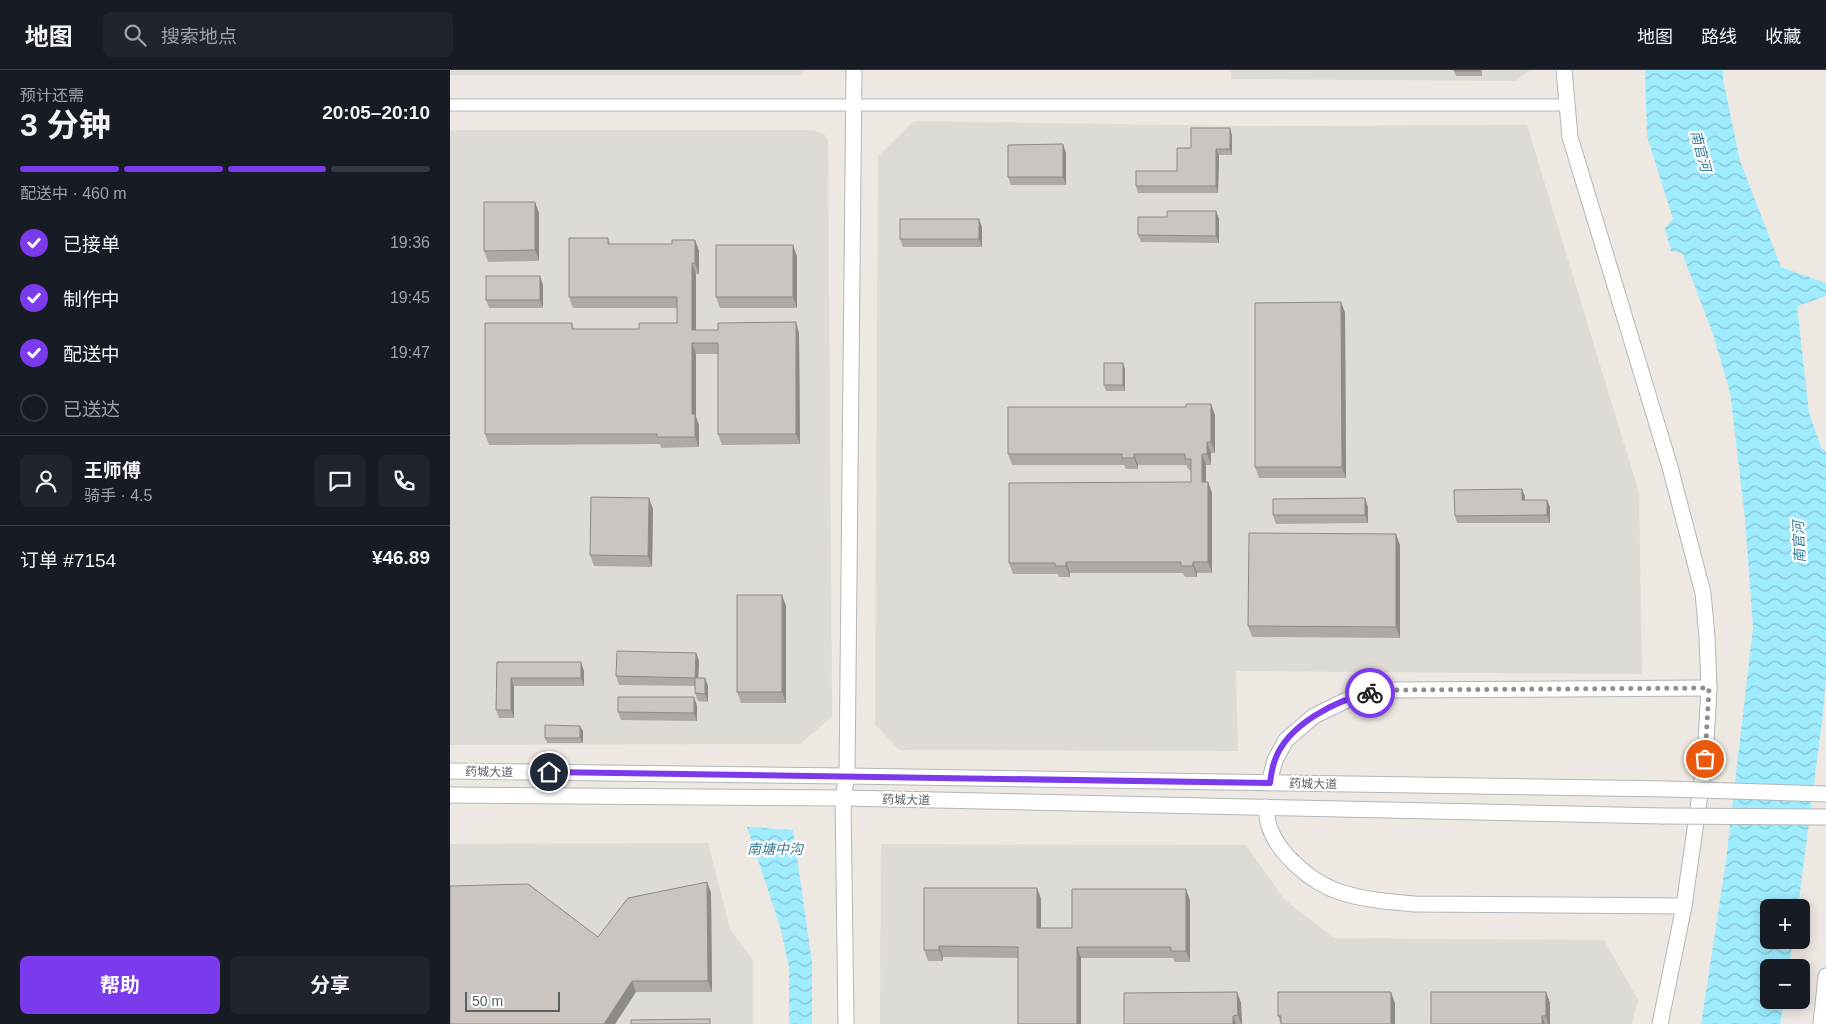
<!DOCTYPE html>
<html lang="zh">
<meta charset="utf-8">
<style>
body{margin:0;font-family:Arial,"Noto Sans SC",sans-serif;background:#20242c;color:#f1f3f6;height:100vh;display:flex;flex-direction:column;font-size:19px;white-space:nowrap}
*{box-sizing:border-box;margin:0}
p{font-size:16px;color:#9ea1a6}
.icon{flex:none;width:28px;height:28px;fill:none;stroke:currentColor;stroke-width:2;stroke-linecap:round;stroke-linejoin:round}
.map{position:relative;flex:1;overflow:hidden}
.details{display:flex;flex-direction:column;background:#171b24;width:450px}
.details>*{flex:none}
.buttons{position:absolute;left:1310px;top:829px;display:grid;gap:10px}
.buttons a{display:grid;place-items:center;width:50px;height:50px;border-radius:8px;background:#171b24;box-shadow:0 2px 12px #0003;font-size:25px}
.scale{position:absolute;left:15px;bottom:12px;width:95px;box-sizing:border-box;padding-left:5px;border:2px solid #5a6062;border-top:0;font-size:14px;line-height:18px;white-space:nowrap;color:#5a6062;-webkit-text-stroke:4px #fff;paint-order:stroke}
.pin{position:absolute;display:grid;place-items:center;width:42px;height:42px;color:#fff;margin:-21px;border:2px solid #fff;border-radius:50%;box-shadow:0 1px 5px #0007}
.courier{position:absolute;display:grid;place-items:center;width:50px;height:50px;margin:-25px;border:4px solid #7c3aed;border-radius:50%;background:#fff;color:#222;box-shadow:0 1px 6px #0007}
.headline em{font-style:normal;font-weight:700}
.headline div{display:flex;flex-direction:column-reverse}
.headline{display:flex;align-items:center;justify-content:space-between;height:85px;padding:0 20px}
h1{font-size:32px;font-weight:700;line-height:38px}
.bar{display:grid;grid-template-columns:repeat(4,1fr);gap:8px 5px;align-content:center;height:60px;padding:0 20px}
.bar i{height:6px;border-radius:4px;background:#363941}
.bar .current{background:#7c3aed}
.bar p{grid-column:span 4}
.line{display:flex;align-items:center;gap:12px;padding:0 20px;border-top:1px solid #363941}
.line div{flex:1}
.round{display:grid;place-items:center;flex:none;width:52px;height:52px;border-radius:8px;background:#20242c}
ol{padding:0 20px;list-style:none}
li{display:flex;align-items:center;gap:15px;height:55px}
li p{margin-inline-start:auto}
li .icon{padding:5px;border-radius:50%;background:#7c3aed;color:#fff;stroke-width:4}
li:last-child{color:#9ea1a6}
li i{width:28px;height:28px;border:2px solid #363941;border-radius:50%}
.primary-button{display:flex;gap:10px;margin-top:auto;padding:10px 20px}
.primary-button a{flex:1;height:58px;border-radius:8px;background:#7c3aed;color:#fff;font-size:20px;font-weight:700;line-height:58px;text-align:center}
.primary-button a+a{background:#20242c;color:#f1f3f6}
header{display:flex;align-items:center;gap:30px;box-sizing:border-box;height:70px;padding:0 25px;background:#171b24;border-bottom:1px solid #363941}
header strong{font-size:24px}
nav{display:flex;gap:28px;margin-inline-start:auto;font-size:18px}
.search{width:350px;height:45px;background:#20242c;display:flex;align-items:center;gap:12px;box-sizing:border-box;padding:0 18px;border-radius:8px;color:#9ea1a6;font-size:19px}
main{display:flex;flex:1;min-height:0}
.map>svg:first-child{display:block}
</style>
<header>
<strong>地图</strong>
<div class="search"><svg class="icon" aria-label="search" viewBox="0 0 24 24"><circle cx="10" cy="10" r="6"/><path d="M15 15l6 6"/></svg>搜索地点</div>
<nav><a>地图</a><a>路线</a><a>收藏</a></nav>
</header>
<main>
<section class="details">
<div class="headline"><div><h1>3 分钟</h1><p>预计还需</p></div><em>20:05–20:10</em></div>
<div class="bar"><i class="current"></i><i class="current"></i><i class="current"></i><i></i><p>配送中 · 460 m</p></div>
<ol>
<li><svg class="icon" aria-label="check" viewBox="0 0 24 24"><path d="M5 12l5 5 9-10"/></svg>已接单<p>19:36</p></li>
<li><svg class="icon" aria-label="check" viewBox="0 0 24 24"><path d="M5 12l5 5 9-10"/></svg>制作中<p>19:45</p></li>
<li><svg class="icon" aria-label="check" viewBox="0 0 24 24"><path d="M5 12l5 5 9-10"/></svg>配送中<p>19:47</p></li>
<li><i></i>已送达</li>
</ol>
<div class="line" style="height:90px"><a class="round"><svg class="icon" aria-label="person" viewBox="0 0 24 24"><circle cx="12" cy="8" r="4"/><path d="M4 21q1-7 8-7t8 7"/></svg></a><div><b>王师傅</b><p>骑手 · 4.5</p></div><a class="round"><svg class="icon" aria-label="chat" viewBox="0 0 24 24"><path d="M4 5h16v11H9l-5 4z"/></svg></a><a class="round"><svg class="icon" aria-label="phone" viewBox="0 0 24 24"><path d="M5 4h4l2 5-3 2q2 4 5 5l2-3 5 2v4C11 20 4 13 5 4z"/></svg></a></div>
<div class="line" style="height:65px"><div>订单 #7154</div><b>¥46.89</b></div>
<div class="primary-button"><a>帮助</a><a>分享</a></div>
</section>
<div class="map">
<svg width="1376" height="954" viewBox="0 0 1376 954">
<defs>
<pattern id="water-waves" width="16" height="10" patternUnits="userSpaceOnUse" patternTransform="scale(1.25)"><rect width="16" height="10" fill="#9fecff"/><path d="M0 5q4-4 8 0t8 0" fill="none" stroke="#85c3d2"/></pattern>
</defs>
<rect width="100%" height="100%" fill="#ede8e1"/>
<!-- industrial -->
<g fill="#dedad6">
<path d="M0,0H355L349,5H0Z"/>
<path d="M781,0H1080L1066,11L781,9Z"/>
<path d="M464,51L788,56L1077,55L1189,423L1192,604L786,601L788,681L449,680L425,654L428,86Z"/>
<path d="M0,60H363L374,64L378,70L382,647L350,674L0,675Z"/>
<path d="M258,773L280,859L303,890V954H0V774Z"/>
<path d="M431,774L796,775L834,829L884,868L1154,870L1188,930L1182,954H430Z"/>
</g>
<!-- water -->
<g fill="url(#water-waves)">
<path d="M1195,0H1273V9L1290,91L1331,197L1376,213V226L1347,236L1359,343L1372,379L1376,381V607L1373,644L1348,837L1319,838V870H1343L1339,897L1319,898V930H1334L1330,954H1251L1276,791L1303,558L1295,448L1280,322L1263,264L1232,183L1221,181L1215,158L1223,149L1197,66Z"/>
<path d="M297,757L343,760L362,892V954H339V897L330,856Z"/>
</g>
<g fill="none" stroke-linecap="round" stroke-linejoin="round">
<defs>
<path id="street" d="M0,35H1117"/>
<g id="secondary">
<path d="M1114,0L1120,67L1220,397L1253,523L1257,567L1259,618L1255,689L1234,836L1210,954"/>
<path d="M0,701L397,706L1217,719"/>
<path d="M819,713L825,690L836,670L864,646L903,627L939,620L1259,618"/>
<path d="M0,725L393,728L1212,746"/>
<path d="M816,737C817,744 817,750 819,756C828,784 862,813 890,822C914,830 940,832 965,834L1234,836"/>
<path d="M396,954L393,728L397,706L404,0"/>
<path d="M1371,954L1376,906"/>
</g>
</defs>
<!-- street casing -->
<use href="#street" stroke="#b2b6b9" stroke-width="13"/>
<!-- secondary casing -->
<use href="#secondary" stroke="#b1b7b9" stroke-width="17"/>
<!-- street -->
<use href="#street" stroke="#fff" stroke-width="11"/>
<!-- secondary -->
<use href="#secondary" stroke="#fff" stroke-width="15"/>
<defs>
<g id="secondary-bridge">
<path d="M1217,719L1376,724"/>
<path d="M1212,746L1376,747"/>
</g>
</defs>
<!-- secondary-bridge casing -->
<use href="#secondary-bridge" stroke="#b1b7b9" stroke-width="17" stroke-linecap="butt"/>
<!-- secondary-bridge -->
<use href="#secondary-bridge" stroke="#fff" stroke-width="15"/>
</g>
<!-- wall -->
<g fill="#aea9a6">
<path d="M1004,0H1032V6H1006Z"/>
<path d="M782,65V85H769L768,123H688L686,116L727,101L741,78Z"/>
<path d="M616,83V115H561L558,107Z"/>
<path d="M766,141L769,149V173L691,172L688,165Z"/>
<path d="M89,143V191L38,192L34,181Z"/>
<path d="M532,157V177H453L450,169Z"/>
<path d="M158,168L160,174H222L245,170L249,181V204H246V260L349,263L350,374L272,375L268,364V284H246V347L249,355V377L211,378L210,374L39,375L35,364L122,253L124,259H189L227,253V238H123L119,227Z"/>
<path d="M347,186V238H270L266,227Z"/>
<path d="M93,215V238H39L36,230Z"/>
<path d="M891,232L895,243L896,408H809L805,397Z"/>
<path d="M675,299V321H656L654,315Z"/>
<path d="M765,345V383H761V395H756V412H758L762,423V503H747V507H735L733,503H620V507H609L608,504H563L559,493L741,412V400H739L736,395H688V399H676L674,395H562L558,384Z"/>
<path d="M1072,419L1075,427V430H1097L1100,437V453H1007L1005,446Z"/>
<path d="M918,437V453L826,454L823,445Z"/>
<path d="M203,439L202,497L144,496L140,485Z"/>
<path d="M950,475V568L802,567L798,556Z"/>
<path d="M336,536V633H291L287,622Z"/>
<path d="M246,583L249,591L248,608H255L258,616V632L248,631L245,623V616L169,615L166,606Z"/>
<path d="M47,592L134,601V616H64V648H49L46,640Z"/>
<path d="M244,627L247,636V651L171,650L168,642Z"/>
<path d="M133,661V673H97L95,668Z"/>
<path d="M257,812L261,823L262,922H186L165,954H0L148,867Z"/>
<path d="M587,818L591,829V858H622L740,830V892H725L723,888H631V954H568V888L493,887V891H478L474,880Z"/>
<path d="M787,922L791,933L792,954H674Z"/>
<path d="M1096,922L1100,933V954H981Z"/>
<path d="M945,933V954H831L828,946Z"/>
</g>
<!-- shaded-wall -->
<g fill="#8d8a87">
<path d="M780,58L782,65V85L780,79Z"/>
<path d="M613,74L616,83V115L613,107Z"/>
<path d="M766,79L769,85L768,123L766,116Z"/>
<path d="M85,132L89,143V191L85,180Z"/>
<path d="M766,141L769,149V173L766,166Z"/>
<path d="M529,149L532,157V177L529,169Z"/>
<path d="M245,170L249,181V204L245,193Z"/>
<path d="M343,175L347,186V238L343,227Z"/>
<path d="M242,193L246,204V271L242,260Z"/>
<path d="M90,206L93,215V238L90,230Z"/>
<path d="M891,232L895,243L896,408L892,397Z"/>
<path d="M346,252L349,263L350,374L346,364Z"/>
<path d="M242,273L246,284V347L249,355V377L245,367L242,344Z"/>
<path d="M673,293L675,299V321L673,315Z"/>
<path d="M761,334L765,345V383L761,372Z"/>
<path d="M757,372L761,383V395L757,384Z"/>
<path d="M684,384L688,395V399L684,388Z"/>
<path d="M752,384L756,395V423L752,412Z"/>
<path d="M758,412L762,423V503L758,492Z"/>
<path d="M1072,419L1075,427V437L1072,430Z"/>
<path d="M199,428L203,439L202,497L198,486Z"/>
<path d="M915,428L918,437V453L915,445Z"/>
<path d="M1097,430L1100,437V453L1097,445Z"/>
<path d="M946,464L950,475V568L946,557Z"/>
<path d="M616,492L620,503V507L616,496Z"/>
<path d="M743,492L747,503V507L743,496Z"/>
<path d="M332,525L336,536V633L332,622Z"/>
<path d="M246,583L249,591L248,616L245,608Z"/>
<path d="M131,592L134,601V616L131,608Z"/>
<path d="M61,608L64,616V648L61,640Z"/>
<path d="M255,608L258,616V632L255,624Z"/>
<path d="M244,627L247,636V651L244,643Z"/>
<path d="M130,656L133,661V673L130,668Z"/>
<path d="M257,812L261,823L262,922L258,911Z"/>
<path d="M587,818L591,829V869L587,858Z"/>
<path d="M736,819L740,830V892L736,881Z"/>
<path d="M489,876L493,887V891L489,880Z"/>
<path d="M627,877L631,888V954H627Z"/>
<path d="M182,911L186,922L165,954H154Z"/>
<path d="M787,922L791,933L792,954H791L788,945Z"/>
<path d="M941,922L945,933V954H941Z"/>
<path d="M1096,922L1100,933V954H1098L1096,946Z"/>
<path d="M783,946L786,954H783Z"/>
<path d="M1092,946L1095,954H1092Z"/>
</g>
<!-- building -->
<g fill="#cac5c1" stroke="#8d8a87">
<rect x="1004" y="0" width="26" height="1"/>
<path d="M741,58H780V79H766V116H686V101H727V78H741Z"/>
<path d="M613,74V107H558V75Z"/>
<path d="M34,132H85V180L34,181Z"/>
<path d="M717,141H766V166L688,165V147H717Z"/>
<rect x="450" y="149" width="79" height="20"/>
<path d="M119,168H158V174H222V170H245V193H242V260H268V253L346,252V364H268V273H242V344H245V367H207V364H35V253H122V259H189V253H227V227H119Z"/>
<rect x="266" y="175" width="77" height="52"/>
<rect x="36" y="206" width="54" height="24"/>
<path d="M891,232L892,397H805V233Z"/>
<rect x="654" y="293" width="19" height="22"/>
<path d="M736,334H761V372H757V384H752V412H758V492H743V496H731V492H616V496H605V493H559V413L741,412V389H735V384H684V388H672V384H558V337H736Z"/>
<path d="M1072,419V430H1097V445L1005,446L1004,420Z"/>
<path d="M141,427L199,428L198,486L140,485Z"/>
<path d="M915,428V445H823V429Z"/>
<path d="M799,463L946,464V557L798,556Z"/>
<rect x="287" y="525" width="45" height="97"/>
<path d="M167,581L246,583L245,608L166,606Z"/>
<path d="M47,592H131V608H61V640H46Z"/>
<path d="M245,608H255V624L245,623Z"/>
<path d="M168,627H244V643L168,642Z"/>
<path d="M95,655L130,656V668H95Z"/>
<path d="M257,812L258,911H182L154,954H0V816L78,814L148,867L178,828Z"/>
<path d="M474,818H587V858H622V819H736V881H721V877H627V954H568V877L489,876V880H474Z"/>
<path d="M787,922L788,945L783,946V954H674V923Z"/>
<path d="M828,922H941V954H831V946H828Z"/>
<path d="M981,922H1096V946H1092V954H981Z"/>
<path d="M260,949V954H181V950Z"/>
</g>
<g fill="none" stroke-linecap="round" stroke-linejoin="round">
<!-- done -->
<path stroke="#8d908e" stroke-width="5" stroke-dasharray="0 9" d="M920,623L939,620L1259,618L1255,689"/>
<!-- route -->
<path stroke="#7c3aed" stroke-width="6" d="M99,702L820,713C821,706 822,697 825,690C837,655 886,630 920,623"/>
</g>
<g text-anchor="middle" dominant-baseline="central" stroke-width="4.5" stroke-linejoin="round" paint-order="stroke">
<!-- street labels -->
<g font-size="12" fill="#5a6062" stroke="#fff">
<text transform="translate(39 702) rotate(1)">药城大道</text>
<text transform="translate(863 714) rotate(1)">药城大道</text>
<text transform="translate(456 730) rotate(1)">药城大道</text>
</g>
<!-- water labels -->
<g font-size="14" font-style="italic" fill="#367b96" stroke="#fff">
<text transform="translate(1251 81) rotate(75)">南官河</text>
<text transform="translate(1349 472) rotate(-93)">南官河</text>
<text x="325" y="779">南塘中沟</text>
</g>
</g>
</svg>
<div class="buttons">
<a>+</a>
<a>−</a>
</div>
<div class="scale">50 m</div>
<div class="pin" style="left:1255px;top:689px;background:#ea580c"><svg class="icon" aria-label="bag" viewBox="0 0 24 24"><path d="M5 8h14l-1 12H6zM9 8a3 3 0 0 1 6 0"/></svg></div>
<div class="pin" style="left:99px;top:702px;background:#1f2937"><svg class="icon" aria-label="home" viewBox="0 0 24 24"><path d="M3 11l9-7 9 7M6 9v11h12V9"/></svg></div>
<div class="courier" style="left:920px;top:623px"><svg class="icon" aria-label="bike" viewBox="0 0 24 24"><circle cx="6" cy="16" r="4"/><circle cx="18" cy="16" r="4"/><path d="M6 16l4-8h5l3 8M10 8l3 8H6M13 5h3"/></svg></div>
</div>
</main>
